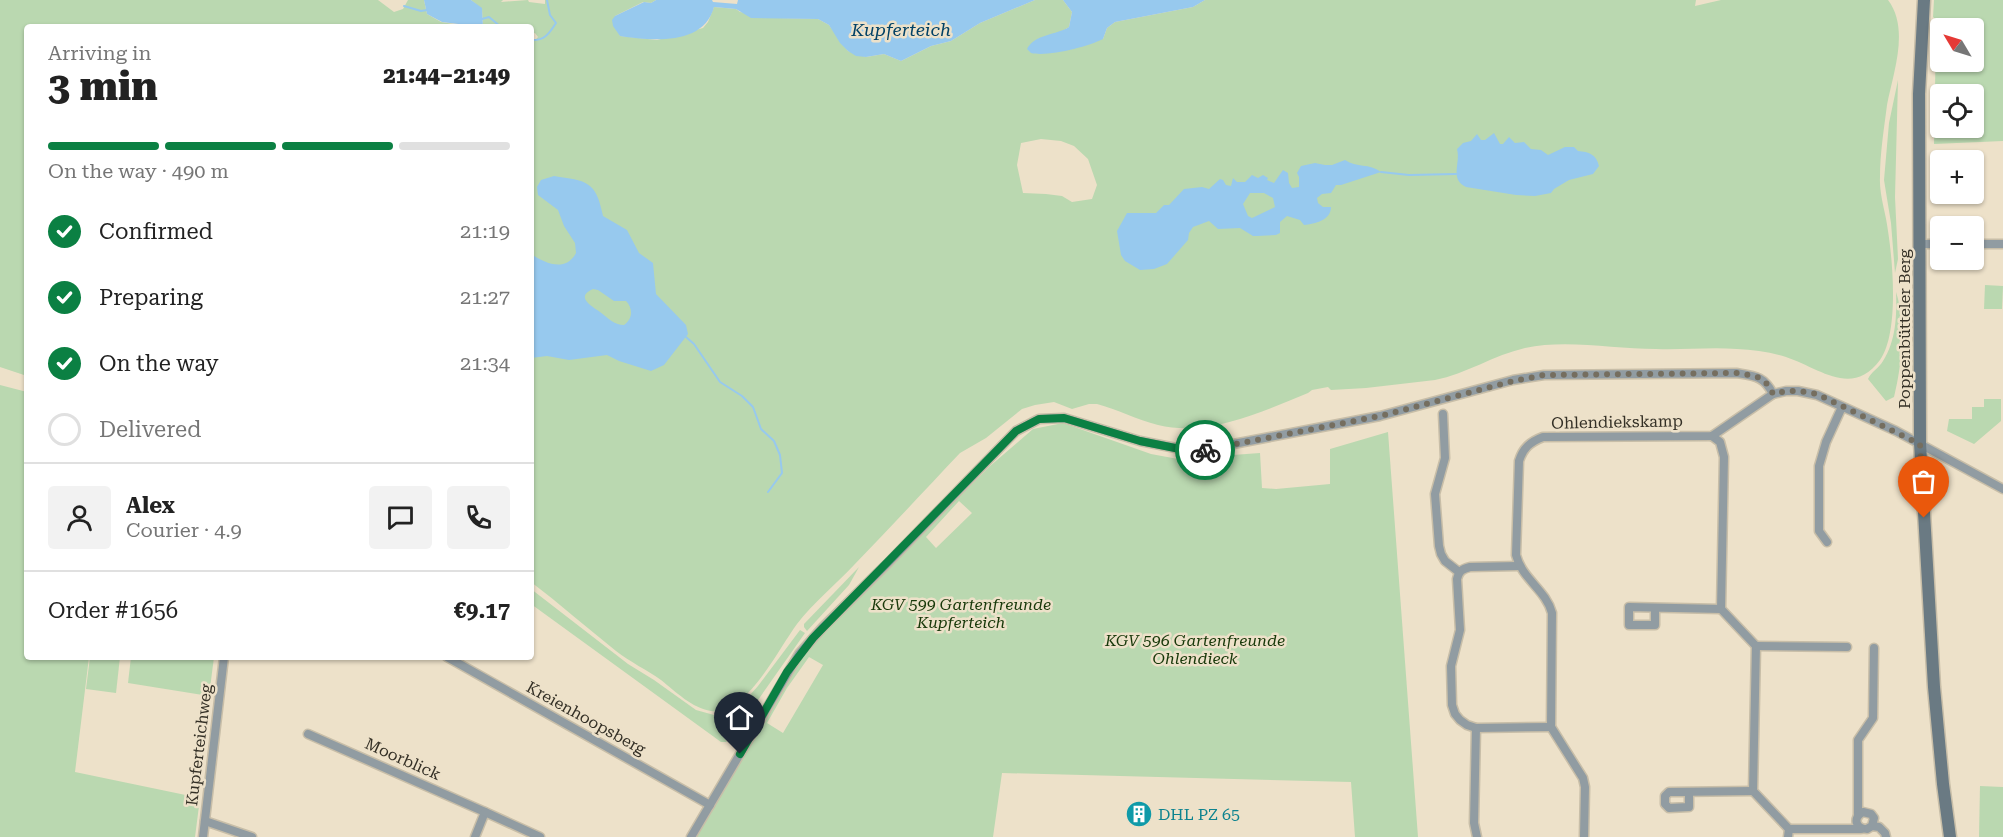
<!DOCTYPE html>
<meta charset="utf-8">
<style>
body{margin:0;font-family:"Roboto Serif",serif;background:#f2f2f2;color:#222;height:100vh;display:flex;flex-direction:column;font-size:22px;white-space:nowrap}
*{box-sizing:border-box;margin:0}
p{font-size:20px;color:#767676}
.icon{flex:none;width:33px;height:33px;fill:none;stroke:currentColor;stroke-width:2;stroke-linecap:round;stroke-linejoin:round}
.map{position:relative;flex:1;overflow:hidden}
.details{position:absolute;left:24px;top:24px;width:510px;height:636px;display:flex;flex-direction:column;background:#fff;border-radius:6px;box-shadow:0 2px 4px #0004}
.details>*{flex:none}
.needle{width:39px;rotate:308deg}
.fabs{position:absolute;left:1930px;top:18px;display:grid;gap:12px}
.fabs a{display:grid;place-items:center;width:54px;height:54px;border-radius:6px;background:#fff;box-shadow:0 2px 4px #0004;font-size:30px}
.pin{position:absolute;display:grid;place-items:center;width:51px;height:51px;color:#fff;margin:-62px -26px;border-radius:50% 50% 50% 0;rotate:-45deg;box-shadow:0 0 6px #0007}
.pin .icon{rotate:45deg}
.courier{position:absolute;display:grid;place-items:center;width:60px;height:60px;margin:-30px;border:4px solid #0b8043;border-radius:50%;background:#fff;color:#222;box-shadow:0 2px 8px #0007}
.overview em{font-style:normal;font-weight:800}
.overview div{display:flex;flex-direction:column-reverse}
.overview{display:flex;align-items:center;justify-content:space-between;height:102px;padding:0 24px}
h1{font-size:39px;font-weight:800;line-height:45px}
.bar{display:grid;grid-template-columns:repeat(4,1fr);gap:9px 6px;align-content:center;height:72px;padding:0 24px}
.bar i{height:8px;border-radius:4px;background:#e0e0e0}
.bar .current{background:#0b8043}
.bar p{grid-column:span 4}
.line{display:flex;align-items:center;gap:15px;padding:0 24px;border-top:2px solid #e0e0e0}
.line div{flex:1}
.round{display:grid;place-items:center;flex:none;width:63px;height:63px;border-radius:6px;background:#f2f2f2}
ol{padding:0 24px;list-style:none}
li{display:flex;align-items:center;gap:18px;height:66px}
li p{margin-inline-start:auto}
li .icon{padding:6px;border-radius:50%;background:#0b8043;color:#fff;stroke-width:4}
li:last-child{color:#767676}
li i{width:33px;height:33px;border:3px solid #e0e0e0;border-radius:50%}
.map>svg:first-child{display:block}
</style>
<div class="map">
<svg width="2003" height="837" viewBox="0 0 2003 837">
<rect width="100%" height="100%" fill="#ede1c9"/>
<!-- green -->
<g fill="#bad8b0" fill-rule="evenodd">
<path d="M0,0H378L394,12L403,9L408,0H424L427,14L441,22L472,27H27V376L0,367Z"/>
<path d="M471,0H503L501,2L528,0L529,2L545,4V0H656L651,3L643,2L615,16L620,36L657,40L703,28L708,22L714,7L736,9L740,12L779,18L818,19L829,25L848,51L866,57L884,54L901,61L931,46L951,41L980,23L1035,0H1063L1072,12L1069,27L1061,32L1038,39H1103L1107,28L1115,22L1193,7L1205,0H1696L1695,6L1721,0H1888C1910,29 1893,73 1887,105C1884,129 1880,153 1880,177C1879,195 1886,213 1888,231C1893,263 1899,333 1880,360C1852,398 1819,368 1786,357C1771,352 1754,350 1737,349C1710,347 1683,350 1656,349C1614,349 1566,339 1525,348C1494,355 1466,374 1435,380L1366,388L1331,390L1328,387L1312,390L1308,393C1261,412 1209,437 1158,425C1137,420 1117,409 1097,404H1089L1072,409L1054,402L1035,405L1022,409L986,438L960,453C924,491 890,528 854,565C835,585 813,603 797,624C779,648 746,716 711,711C692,708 676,692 661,680C647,670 630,662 616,651C587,628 560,604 531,582V44L538,37L535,33L531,34V27H483L482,9ZM1041,139L1061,141L1074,146L1088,159L1097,185L1092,199L1072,202L1062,196L1046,194L1023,193L1017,165L1021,143Z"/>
<path d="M1934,0H2003V141L1934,144L1936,33L1941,31V62H1974V28H1946L1933,17ZM1941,94H1974V128H1941Z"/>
<path d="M1898,80L1895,197L1898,259L1895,273L1891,223L1884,180L1889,123Z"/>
<path d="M1985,285L2003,286L2002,309H1984Z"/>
<path d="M1896,292C1906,322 1902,366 1894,397L1886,401L1868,379C1871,372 1879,368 1883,361C1896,341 1897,315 1896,292Z"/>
<path d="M0,385L27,392V657H89L75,772L200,798L195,837H0Z"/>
<path d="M1984,399H2001V421L1974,444L1947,431L1949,419H1972V407H1984Z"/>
<path d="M1063,423L1151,454L1178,459L1260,453L1262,488L1276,489L1330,484V449L1388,432L1418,837H1355L1351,782L1002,773L993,837H696L793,668L820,637L990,466L1033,429ZM959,501L972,513L936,548L926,537ZM809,657L823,665L783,733L767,723L787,688Z"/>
<path d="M859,567L849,585L807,631L804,627V624Z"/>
<path d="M531,589L628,664L654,680L696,710L714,715L719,730L727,742H721L531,604Z"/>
<path d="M800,630L805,633L730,740L722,728L720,717L741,705L758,686Z"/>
<path d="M90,657H120L116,693L86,689Z"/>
<path d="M131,657H214L209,696L128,683Z"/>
<path d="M1980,786L2003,787V837H1979Z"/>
</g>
<!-- water -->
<g fill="#97c9ee" fill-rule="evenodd">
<path d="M424,0H471L482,8L483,27L442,22L427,14Z"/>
<path d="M656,0H712L713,2L737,4L738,0H1035L980,23L951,41L931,46L901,61L884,54L866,57L856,56L848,51L840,43L829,25L818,19L751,18L736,9L714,7C704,46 651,41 620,36L613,26L612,20L615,16L644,2L651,3Z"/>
<path d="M1063,0H1205L1193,7L1115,22L1107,28L1103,39C1087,47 1048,57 1031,53L1027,49C1035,34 1056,35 1069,27L1072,12Z"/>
<path d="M1494,133L1500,144H1503L1509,137L1515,143L1524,142L1531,149L1541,150L1548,155L1565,147H1574L1578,151C1589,152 1596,154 1599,166L1593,174L1569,180L1554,189L1551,193L1535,196L1516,195L1466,187C1449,179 1461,163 1457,149L1463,143L1471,141L1477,134L1481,140H1485Z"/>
<path d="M1345,160C1357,168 1369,163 1381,172L1341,185H1336L1331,193L1322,194L1317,198L1318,203L1323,207H1331C1331,220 1315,224 1304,225L1300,220L1287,216L1280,222V233L1276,235L1257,236H1253L1240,228L1218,229L1209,221L1193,227L1189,233L1188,240L1167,264L1154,269L1140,270L1125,261L1121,255L1117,231L1127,213H1156L1164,205H1169L1184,189L1202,187L1209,189L1220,179L1223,180L1226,185L1231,186L1233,178L1237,182H1245L1252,175L1258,178L1263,175L1268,178L1267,180L1274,183L1283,170L1288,173L1289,183L1292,188L1299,187V177L1297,173L1301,166L1315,163L1325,165H1332ZM1250,193H1264L1273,198L1275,207L1252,218L1248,216L1243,204Z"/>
<path d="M554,176C586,181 596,180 603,216L627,230L639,253L653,263L656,294L686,325L688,334L664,365L651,371L619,361L607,355L569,360L547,356L531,358V254C546,264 566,272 576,253L575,243L564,226L558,210L538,195L537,187L541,180ZM593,289L598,290L614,301H626C633,308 633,319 624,325C614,325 608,318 600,312C591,306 575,297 593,289Z"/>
</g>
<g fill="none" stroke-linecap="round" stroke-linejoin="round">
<!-- stream -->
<g stroke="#97c9ee" stroke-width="2">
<path d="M404,6L421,11L427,10"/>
<path d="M482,19L489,17L501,27"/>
<path d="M531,40C544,41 549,34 556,23L550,15L547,0"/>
<path d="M1381,172L1409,175L1456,174"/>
<path d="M686,337L694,344L720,382L742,396L753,407L761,429L774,441L780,455L782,473L768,492"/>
</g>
<defs>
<g id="street">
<path d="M1920,244H1941"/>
<path d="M1974,244H2003"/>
<path d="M1443,414L1445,458L1435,494L1439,546L1441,554L1445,561L1459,572"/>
<path d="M1712,436L1720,442L1724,457L1721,609L1756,646L1753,791L1789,829L1788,837"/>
<path d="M1827,542L1819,531V466L1826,442L1842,407"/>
<path d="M1518,566L1470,567C1462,569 1459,571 1457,579L1460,630L1451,666L1452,705L1455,714L1460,720L1467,725L1476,728L1551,727"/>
<path d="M1655,608V625H1629V607L1721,609"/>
<path d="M1756,646L1847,647"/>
<path d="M447,657L710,805"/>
<path d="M1476,728L1474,823L1477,837"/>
<path d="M308,734L485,812L475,837"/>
<path d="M1689,792V807L1669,808L1665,804V796L1669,792L1753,791"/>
<path d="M485,812L540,837"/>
<path d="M1858,814V740L1873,718L1874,648"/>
<path d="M205,821L252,837"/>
<path d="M1872,826L1874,818L1871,814L1863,812C1852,818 1856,829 1867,829L1872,826L1879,827L1885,833L1886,837"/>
<path d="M1789,829H1861"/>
<path d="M203,837L224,657"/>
<path d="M691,837L799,654L823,627L887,564L1016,431L1039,419L1064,418L1140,441L1181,449L1202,450L1380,416L1513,380L1544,375L1736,373C1755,376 1764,376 1773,394"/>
<path d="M1584,837L1585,787L1583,778L1551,727L1552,613C1546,590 1522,579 1516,555L1519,461C1523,448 1530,442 1543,437L1712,436L1773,394L1786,391H1798L1817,395L1896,431L2003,489"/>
</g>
<path id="secondary" d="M1924,0L1919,94L1920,443L1934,687L1943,784L1950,837"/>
</defs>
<!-- street casing -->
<use href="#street" stroke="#c8bea8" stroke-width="11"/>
<!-- secondary casing -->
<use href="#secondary" stroke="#c8bea8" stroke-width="15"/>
<!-- street -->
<use href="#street" stroke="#919ca2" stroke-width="8"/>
<!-- secondary -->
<use href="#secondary" stroke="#6a7a83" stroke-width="12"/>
</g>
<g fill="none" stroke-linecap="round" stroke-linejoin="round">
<!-- done -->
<path stroke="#756e5f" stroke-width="6" stroke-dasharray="0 10.8" d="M1205,450L1380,416L1513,381L1544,375L1736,373C1755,376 1764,375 1773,394L1786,391H1798L1817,394L1920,444L1924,518"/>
<!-- route -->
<path stroke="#0b8043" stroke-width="8" d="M740,754L787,672L813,638L1016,431L1039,419L1064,418L1140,441L1180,449L1205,450"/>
</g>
<!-- icons -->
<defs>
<symbol id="building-disc" viewBox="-11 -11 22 22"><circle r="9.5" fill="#0f9aa8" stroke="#ede1c9"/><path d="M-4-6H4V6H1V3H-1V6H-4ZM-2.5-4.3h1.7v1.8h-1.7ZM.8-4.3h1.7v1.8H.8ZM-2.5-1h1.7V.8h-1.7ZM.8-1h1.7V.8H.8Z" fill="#fff"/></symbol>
</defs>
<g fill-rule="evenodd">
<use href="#building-disc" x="1124" y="799" width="30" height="30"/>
</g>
<g text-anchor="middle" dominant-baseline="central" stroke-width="5" stroke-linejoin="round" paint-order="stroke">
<!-- street labels -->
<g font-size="16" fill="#343026" stroke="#ede1c9">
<text transform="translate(1904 329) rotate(-90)">Poppenbütteler Berg</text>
<text transform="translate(1617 422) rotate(-1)">Ohlendiekskamp</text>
<text transform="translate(586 718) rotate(29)">Kreienhoopsberg</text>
<text transform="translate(199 745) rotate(-83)">Kupferteichweg</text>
<text transform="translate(403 759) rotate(24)">Moorblick</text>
</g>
<!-- park labels -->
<g font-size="16" font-style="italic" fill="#173809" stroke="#ede1c9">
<text x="961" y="604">KGV 599 Gartenfreunde<tspan x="961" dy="18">Kupferteich</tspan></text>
<text x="1195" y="640">KGV 596 Gartenfreunde<tspan x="1195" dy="18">Ohlendieck</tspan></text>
</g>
<!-- culture labels -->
<g font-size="16" fill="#0d838f" stroke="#ede1c9" text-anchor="start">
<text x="1158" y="814">DHL PZ 65</text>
</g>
<!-- water labels -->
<g font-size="18" font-style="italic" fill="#024165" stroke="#ede1c9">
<text x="901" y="29">Kupferteich</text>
</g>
</g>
</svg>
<div class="fabs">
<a><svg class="needle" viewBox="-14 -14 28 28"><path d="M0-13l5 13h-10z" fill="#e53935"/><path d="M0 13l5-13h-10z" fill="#767676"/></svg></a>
<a><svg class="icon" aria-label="locate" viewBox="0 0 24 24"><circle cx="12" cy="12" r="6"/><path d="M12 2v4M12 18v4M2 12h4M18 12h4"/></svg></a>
<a>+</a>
<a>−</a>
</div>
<div class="pin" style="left:1924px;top:518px;background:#ea580c"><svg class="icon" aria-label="bag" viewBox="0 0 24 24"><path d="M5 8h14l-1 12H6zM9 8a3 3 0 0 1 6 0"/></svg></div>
<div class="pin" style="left:740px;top:754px;background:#1f2937"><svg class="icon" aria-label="home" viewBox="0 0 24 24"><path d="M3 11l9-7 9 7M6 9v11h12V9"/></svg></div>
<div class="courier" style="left:1205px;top:450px"><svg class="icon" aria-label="bike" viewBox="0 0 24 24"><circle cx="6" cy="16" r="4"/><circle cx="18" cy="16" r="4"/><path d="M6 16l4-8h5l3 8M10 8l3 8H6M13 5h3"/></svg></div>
<section class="details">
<div class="overview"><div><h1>3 min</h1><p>Arriving in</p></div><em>21:44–21:49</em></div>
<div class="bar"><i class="current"></i><i class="current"></i><i class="current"></i><i></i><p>On the way · 490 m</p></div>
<ol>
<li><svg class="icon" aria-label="check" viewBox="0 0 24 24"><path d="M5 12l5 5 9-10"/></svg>Confirmed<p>21:19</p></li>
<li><svg class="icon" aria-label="check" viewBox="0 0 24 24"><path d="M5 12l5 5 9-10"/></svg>Preparing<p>21:27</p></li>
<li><svg class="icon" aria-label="check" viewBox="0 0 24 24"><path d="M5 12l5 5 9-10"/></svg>On the way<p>21:34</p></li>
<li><i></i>Delivered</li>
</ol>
<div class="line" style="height:108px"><a class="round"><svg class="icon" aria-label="person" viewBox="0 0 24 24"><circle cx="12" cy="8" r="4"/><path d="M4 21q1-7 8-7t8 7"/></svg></a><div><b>Alex</b><p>Courier · 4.9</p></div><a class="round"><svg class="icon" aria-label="chat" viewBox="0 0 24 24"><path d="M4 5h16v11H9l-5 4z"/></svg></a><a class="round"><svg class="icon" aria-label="phone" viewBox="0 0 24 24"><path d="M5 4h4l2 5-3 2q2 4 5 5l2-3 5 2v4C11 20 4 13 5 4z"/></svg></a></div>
<div class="line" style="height:78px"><div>Order #1656</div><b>€9.17</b></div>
</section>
</div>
